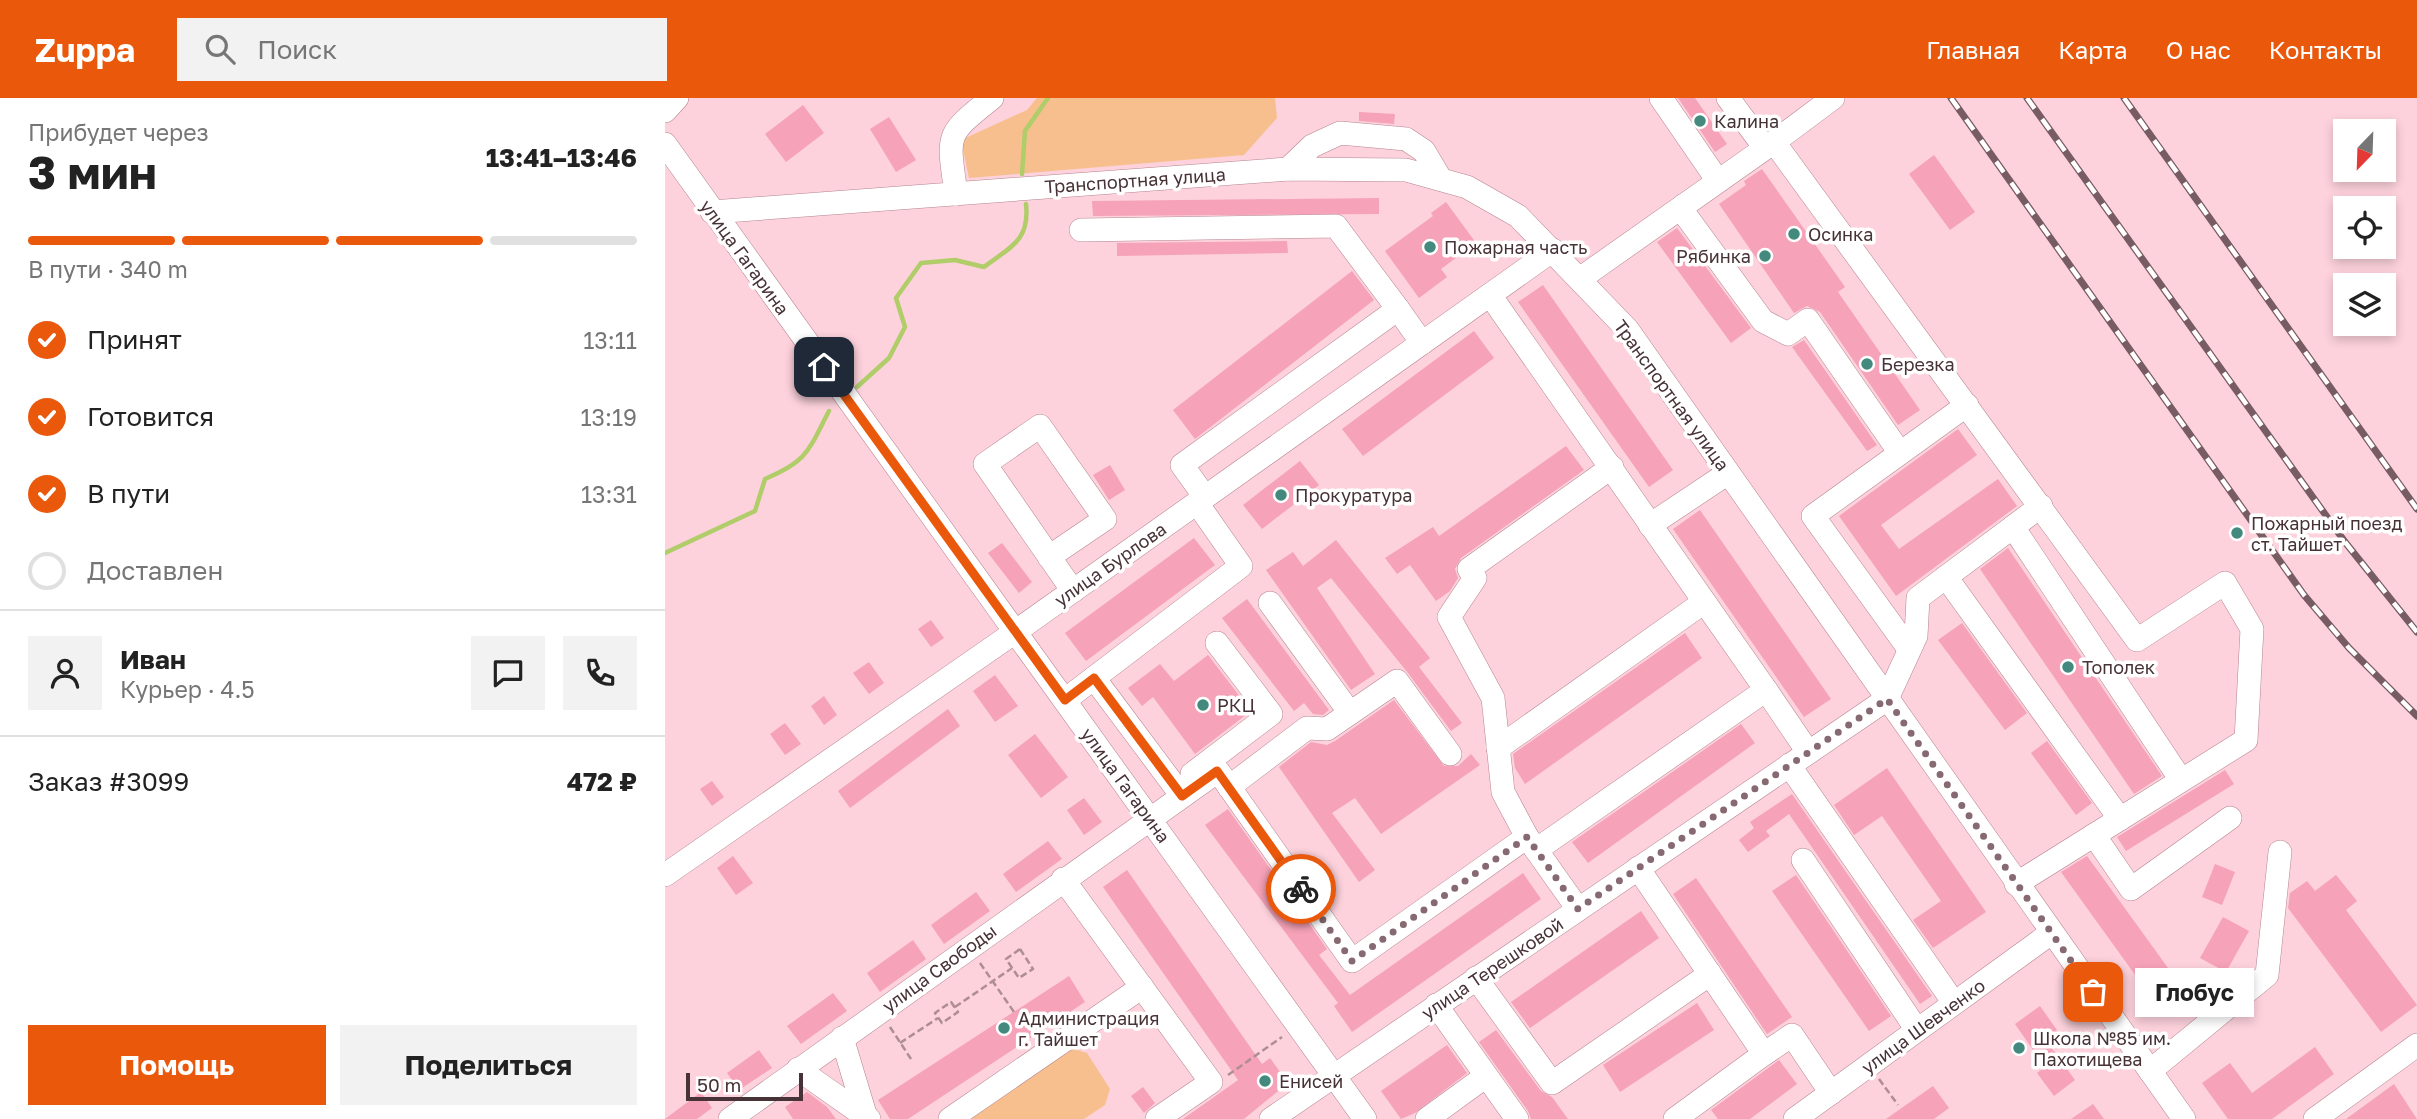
<!DOCTYPE html>
<html lang="ru">
<meta charset="utf-8">
<style>
body{margin:0;font-family:"Golos Text",sans-serif;background:#f2f2f2;color:#222;height:100vh;display:flex;flex-direction:column;font-size:26px;white-space:nowrap}
*{box-sizing:border-box;margin:0}
p{font-size:23px;color:#767676}
.icon{flex:none;width:38px;height:38px;fill:none;stroke:currentColor;stroke-width:2;stroke-linecap:round;stroke-linejoin:round}
.map{position:relative;flex:1;overflow:hidden}
.side{display:flex;flex-direction:column;background:#fff;width:665px}
.side>*{flex:none}
.needle{width:46px;rotate:203deg}
.tools{position:absolute;left:1668px;top:21px;display:grid;gap:14px}
.tools a{display:grid;place-items:center;width:63px;height:63px;border-radius:0px;background:#fff;box-shadow:0 4px 10px #0003;font-size:35px}
.scale{position:absolute;left:21px;bottom:18px;width:117px;box-sizing:border-box;padding-left:7px;border:4px solid #473237;border-top:0;font-size:19px;line-height:24px;white-space:nowrap;color:#473237;-webkit-text-stroke:5px #fff;paint-order:stroke}
.pin{position:absolute;display:grid;place-items:center;width:60px;height:60px;color:#fff;margin:-30px;border-radius:14px;box-shadow:0 4px 10px #0006}
.courier{position:absolute;display:grid;place-items:center;width:70px;height:70px;margin:-35px;border:5px solid #ea580c;border-radius:50%;background:#fff;color:#222;box-shadow:0 2px 9px #0007}
.bubble{position:absolute;height:49px;border-radius:0px;background:#fff;box-shadow:0 4px 10px #0003;font-size:23px;font-weight:700;line-height:49px;text-align:center}
.overview em{font-style:normal;font-weight:700}
.overview div{display:flex;flex-direction:column-reverse}
.overview{display:flex;align-items:center;justify-content:space-between;height:119px;padding:0 28px}
h1{font-size:46px;font-weight:700;line-height:52px}
.bar{display:grid;grid-template-columns:repeat(4,1fr);gap:10px 7px;align-content:center;height:84px;padding:0 28px}
.bar i{height:9px;border-radius:5px;background:#e0e0e0}
.bar .selected{background:#ea580c}
.bar p{grid-column:span 4}
.line{display:flex;align-items:center;gap:18px;padding:0 28px;border-top:2px solid #e0e0e0}
.line div{flex:1}
.round{display:grid;place-items:center;flex:none;width:74px;height:74px;border-radius:0px;background:#f2f2f2}
ol{padding:0 28px;list-style:none}
li{display:flex;align-items:center;gap:21px;height:77px}
li p{margin-inline-start:auto}
li .icon{padding:7px;border-radius:50%;background:#ea580c;color:#fff;stroke-width:4}
li:last-child{color:#767676}
li i{width:38px;height:38px;border:4px solid #e0e0e0;border-radius:50%}
.primary-button{display:flex;gap:14px;margin-top:auto;padding:14px 28px}
.primary-button a{flex:1;height:80px;border-radius:0px;background:#ea580c;color:#fff;font-size:28px;font-weight:700;line-height:80px;text-align:center}
.primary-button a+a{background:#f2f2f2;color:#222}
header{display:flex;align-items:center;gap:42px;box-sizing:border-box;height:98px;padding:0 35px;background:#ea580c;color:#fff}
header strong{font-size:33px}
nav{display:flex;gap:38px;margin-inline-start:auto;font-size:24px}
.search{width:490px;height:63px;background:#f2f2f2;display:flex;align-items:center;gap:18px;box-sizing:border-box;padding:0 24px;border-radius:0px;color:#767676;font-size:26px}
main{display:flex;flex:1;min-height:0}
.map>svg:first-child{display:block}
</style>
<header>
<strong>Zuppa</strong>
<div class="search"><svg class="icon" aria-label="search" viewBox="0 0 24 24"><circle cx="10" cy="10" r="6"/><path d="M15 15l6 6"/></svg>Поиск</div>
<nav><a>Главная</a><a>Карта</a><a>О нас</a><a>Контакты</a></nav>
</header>
<main>
<section class="side">
<div class="overview"><div><h1>3 мин</h1><p>Прибудет через</p></div><em>13:41–13:46</em></div>
<div class="bar"><i class="selected"></i><i class="selected"></i><i class="selected"></i><i></i><p>В пути · 340 m</p></div>
<ol>
<li><svg class="icon" aria-label="check" viewBox="0 0 24 24"><path d="M5 12l5 5 9-10"/></svg>Принят<p>13:11</p></li>
<li><svg class="icon" aria-label="check" viewBox="0 0 24 24"><path d="M5 12l5 5 9-10"/></svg>Готовится<p>13:19</p></li>
<li><svg class="icon" aria-label="check" viewBox="0 0 24 24"><path d="M5 12l5 5 9-10"/></svg>В пути<p>13:31</p></li>
<li><i></i>Доставлен</li>
</ol>
<div class="line" style="height:126px"><a class="round"><svg class="icon" aria-label="person" viewBox="0 0 24 24"><circle cx="12" cy="8" r="4"/><path d="M4 21q1-7 8-7t8 7"/></svg></a><div><b>Иван</b><p>Курьер · 4.5</p></div><a class="round"><svg class="icon" aria-label="chat" viewBox="0 0 24 24"><path d="M4 5h16v11H9l-5 4z"/></svg></a><a class="round"><svg class="icon" aria-label="phone" viewBox="0 0 24 24"><path d="M5 4h4l2 5-3 2q2 4 5 5l2-3 5 2v4C11 20 4 13 5 4z"/></svg></a></div>
<div class="line" style="height:91px"><div>Заказ #3099</div><b>472 ₽</b></div>
<div class="primary-button"><a>Помощь</a><a>Поделиться</a></div>
</section>
<div class="map">
<svg width="1752" height="1021" viewBox="0 0 1752 1021">
<rect width="100%" height="100%" fill="#fdd2dc"/>
<!-- green -->
<g fill="#f7bf8d">
<path d="M372,0H610L612,20L579,57L304,80L296,42L362,12Z"/>
<path d="M405,950L422,955L445,991L440,1007L419,1021H306Z"/>
</g>
<g fill="none" stroke-linecap="round" stroke-linejoin="round">
<!-- stream -->
<g stroke="#b0cd6a" stroke-width="4.5">
<path d="M357,76L360,33L383,0"/>
<path d="M192,289L224,260L240,229L231,200L256,165L290,162L319,169C345,149 365,143 361,106"/>
<path d="M0,455L90,413L100,381C143,363 143,353 164,313"/>
</g>
</g>
<!-- building -->
<g fill="#f6a2b8">
<path d="M1013,0H1030L1062,46L1050,54Z"/>
<path d="M138,7L159,35L121,64L100,36Z"/>
<path d="M694,14L730,16L729,26L694,23Z"/>
<path d="M224,19L251,62L231,74L205,31Z"/>
<path d="M1269,57L1310,114L1285,132L1244,76Z"/>
<path d="M1097,71L1180,189L1173,194L1255,312L1233,327L1155,214L1142,208L1129,215L1054,106L1081,87L1079,83Z"/>
<path d="M714,100V116L428,118L427,103Z"/>
<path d="M781,104L811,145L776,171L782,179L754,200L720,153L768,118L766,115Z"/>
<path d="M1012,130L1086,230L1066,245L992,144Z"/>
<path d="M622,143L623,155L452,158V145Z"/>
<path d="M687,173L709,202L530,341L508,312Z"/>
<path d="M878,187L1008,372L984,389L853,204Z"/>
<path d="M809,233L829,260L698,358L677,331Z"/>
<path d="M1139,242L1212,347L1202,353L1127,249Z"/>
<path d="M1293,331L1312,357L1216,427L1234,451L1333,381L1352,408L1231,498L1174,418Z"/>
<path d="M901,348L919,372L796,460L790,471L793,480L785,493L771,503L745,467L732,476L720,460L768,429L774,438Z"/>
<path d="M635,363L654,387L597,431L578,407Z"/>
<path d="M445,367L460,392L444,402L428,377Z"/>
<path d="M1035,412L1166,601L1139,619L1008,431Z"/>
<path d="M529,440L550,467L421,563L400,535Z"/>
<path d="M671,442L765,560L754,569L797,625L786,633L743,575L666,480L652,490L710,576L686,592L601,472L628,454L638,468Z"/>
<path d="M337,445L367,484L354,495L323,455Z"/>
<path d="M1343,450L1497,678L1469,696L1315,471Z"/>
<path d="M582,501L664,612L658,617L648,616L639,605L629,613L557,520Z"/>
<path d="M266,522L279,540L266,549L253,531Z"/>
<path d="M1297,525L1362,615L1340,632L1273,542Z"/>
<path d="M1020,535L1037,560L860,686L850,670L848,656Z"/>
<path d="M543,557L586,613L530,656L488,599L477,608L463,590L495,566L509,583Z"/>
<path d="M204,564L219,585L204,596L188,575Z"/>
<path d="M330,577L353,608L330,624L308,593Z"/>
<path d="M159,598L172,617L159,627L146,608Z"/>
<path d="M729,602L779,668H793L806,656L815,667L716,736L690,700L667,715L710,772L694,784L614,669L646,644L662,647L670,643Z"/>
<path d="M283,611L295,628L185,710L173,693Z"/>
<path d="M120,625L136,646L120,657L105,636Z"/>
<path d="M1076,626L1090,645L923,765L907,744Z"/>
<path d="M370,636L403,679L376,700L343,657Z"/>
<path d="M1382,643L1427,705L1411,717L1366,655Z"/>
<path d="M1222,670L1321,814L1268,850L1248,822L1276,803L1217,718L1189,737L1169,707Z"/>
<path d="M1560,672L1569,686L1461,753L1452,739Z"/>
<path d="M47,683L59,699L47,708L35,691Z"/>
<path d="M1127,696L1267,898L1255,906L1124,716L1101,733L1105,738L1083,754L1074,742L1089,730L1085,724Z"/>
<path d="M419,700L437,724L419,737L402,712Z"/>
<path d="M563,711L662,851L654,857L685,897L858,775L876,801L687,934L669,908L673,905L540,727Z"/>
<path d="M383,743L397,761L351,794L338,776Z"/>
<path d="M68,758L88,785L71,797L52,770Z"/>
<path d="M1422,758L1511,881L1486,899L1396,774Z"/>
<path d="M1550,766L1570,774L1557,807L1537,799Z"/>
<path d="M462,772L597,966L605,960L623,985L579,1021H518L573,982L438,789Z"/>
<path d="M1131,777L1226,918L1204,933L1107,793Z"/>
<path d="M1671,777L1692,803L1681,812L1752,907L1716,934L1623,810L1625,795L1642,783L1650,793Z"/>
<path d="M1031,780L1127,919L1102,936L1008,796Z"/>
<path d="M311,794L325,813L279,846L266,827Z"/>
<path d="M976,813L994,840L865,930L846,904Z"/>
<path d="M1558,819L1584,833L1561,874L1535,860Z"/>
<path d="M248,842L261,861L215,894L202,875Z"/>
<path d="M404,878L420,904L243,1021H225L213,1002Z"/>
<path d="M168,895L182,913L136,946L122,928Z"/>
<path d="M1032,905L1049,932L955,994L938,967Z"/>
<path d="M1375,908L1392,932L1380,941L1410,982L1389,998L1372,975L1380,969L1350,926Z"/>
<path d="M831,932L876,993L887,999L903,1021H866L863,1013L814,944Z"/>
<path d="M782,947L802,975L750,1015L736,1021L716,993Z"/>
<path d="M1650,949L1669,976L1607,1021H1563L1537,985L1565,965L1587,995Z"/>
<path d="M94,952L107,970L74,992L62,975Z"/>
<path d="M1114,962L1132,986L1085,1021H1053L1046,1012Z"/>
<path d="M1729,986L1752,1021H1681Z"/>
<path d="M1268,988L1284,1010L1269,1021H1221Z"/>
<path d="M478,989L490,1005L479,1015L466,998Z"/>
<path d="M36,994L47,1010L32,1021H0Z"/>
<path d="M142,994L162,1009L171,1021H128L120,1009Z"/>
<path d="M1428,1006L1439,1021H1406Z"/>
</g>
<g fill="none" stroke-linecap="round" stroke-linejoin="round">
<defs>
<g id="minor">
<path d="M996,0L1053,83"/>
<path d="M1063,0L1100,50"/>
<path d="M0,13L12,0"/>
<path d="M1109,44L1168,0"/>
<path d="M0,46L700,1021"/>
<path d="M623,71L647,48L675,35L741,41L759,53L775,80"/>
<path d="M291,96C283,36 279,38 327,0"/>
<path d="M1018,108L1019,115L1098,223L1123,236L1143,222L1235,355"/>
<path d="M47,114L623,71L741,72L802,89L853,118L962,231L1519,1021"/>
<path d="M416,132L671,128L733,211"/>
<path d="M916,180L1109,44L1472,542L1560,485L1587,531L1581,642L1351,786"/>
<path d="M825,197L1101,592"/>
<path d="M540,399L517,367L733,211L757,245"/>
<path d="M985,427L1063,375"/>
<path d="M1348,429L1516,682"/>
<path d="M384,459L440,421L375,328L320,366L408,493"/>
<path d="M1281,479L1455,721"/>
<path d="M605,505L685,615"/>
<path d="M1244,551L1148,418L1302,307"/>
<path d="M429,580L517,698"/>
<path d="M400,602L576,468L532,405"/>
<path d="M833,650L1039,504"/>
<path d="M1124,667L1289,905"/>
<path d="M527,676L606,616L552,545"/>
<path d="M564,689L642,630L662,631L732,583L785,656"/>
<path d="M1429,737L1466,791L1565,720"/>
<path d="M862,739L838,694L828,600L784,519L810,480L804,471L947,369"/>
<path d="M871,752L1101,592L1143,654"/>
<path d="M1138,762L1252,932"/>
<path d="M973,770L1099,956L1127,937L1166,995"/>
<path d="M0,777L350,534L888,152"/>
<path d="M398,781L546,984L492,1021"/>
<path d="M811,880L887,985L1045,876"/>
<path d="M771,907L852,1021"/>
<path d="M177,940L200,1016"/>
<path d="M133,971L204,1021"/>
<path d="M1485,973L1602,877L1615,754"/>
<path d="M65,1021L553,673L687,863L862,739L913,811"/>
<path d="M285,1021L477,889"/>
<path d="M606,1021L1222,601L1251,538L1253,500L1376,408"/>
<path d="M762,1021L821,978"/>
<path d="M1010,1021L1103,953"/>
<path d="M1130,1021L1386,835"/>
<path d="M1650,1021L1752,947"/>
</g>
</defs>
<!-- minor casing -->
<use href="#minor" stroke="#b68490" stroke-width="24"/>
<!-- path -->
<g stroke="#ae8d95" stroke-width="2.5" stroke-dasharray="7 3.5" stroke-linecap="butt">
<path d="M355,851L368,871L354,880L341,861Z"/>
<path d="M315,865L349,914"/>
<path d="M286,904L293,914L277,925L270,915Z"/>
<path d="M290,909L347,870"/>
<path d="M225,929L246,961"/>
<path d="M235,945L273,920"/>
<path d="M563,977L617,939"/>
<path d="M1214,981L1233,1007"/>
</g>
<!-- minor -->
<use href="#minor" stroke="#fff" stroke-width="23"/>
<defs>
<g id="rail">
<path d="M1286,0L1639,497L1684,550L1752,618"/>
<path d="M1362,0L1680,444L1752,534"/>
<path d="M1459,0L1752,411"/>
</g>
</defs>
<!-- rail casing -->
<use href="#rail" stroke="#775c63" stroke-width="7"/>
<!-- rail -->
<use href="#rail" stroke="#fff" stroke-width="4.5" stroke-dasharray="13" stroke-linecap="butt"/>
</g>
<g fill="none" stroke-linecap="round" stroke-linejoin="round">
<!-- done -->
<path stroke="#876a71" stroke-width="7" stroke-dasharray="0 12.6" d="M636,791L687,863L862,739L913,811L1222,601L1428,894"/>
<!-- route -->
<path stroke="#ea580c" stroke-width="9" d="M159,269L400,602L429,580L517,698L552,673L636,791"/>
</g>
<!-- markers -->
<g fill="#44897e" stroke="#fff" stroke-width="2.5">
<circle cx="1035" cy="23" r="7"/>
<circle cx="1129" cy="136" r="7"/>
<circle cx="765" cy="149" r="7"/>
<circle cx="1100" cy="158" r="7"/>
<circle cx="1202" cy="266" r="7"/>
<circle cx="616" cy="397" r="7"/>
<circle cx="1572" cy="435" r="7"/>
<circle cx="1403" cy="569" r="7"/>
<circle cx="538" cy="607" r="7"/>
<circle cx="339" cy="930" r="7"/>
<circle cx="1354" cy="950" r="7"/>
<circle cx="600" cy="983" r="7"/>
</g>
<g text-anchor="middle" dominant-baseline="central" stroke-width="7" stroke-linejoin="round" paint-order="stroke">
<!-- poi labels -->
<g font-size="18" fill="#473237" stroke="#fff" text-anchor="start">
<text x="1049" y="23">Калина</text>
<text x="1143" y="136">Осинка</text>
<text x="779" y="149">Пожарная часть</text>
<text x="1086" y="158" text-anchor="end">Рябинка</text>
<text x="1216" y="266">Березка</text>
<text x="630" y="397">Прокуратура</text>
<text x="1586" y="425">Пожарный поезд<tspan x="1586" dy="21">ст. Тайшет</tspan></text>
<text x="1417" y="569">Тополек</text>
<text x="552" y="607">РКЦ</text>
<text x="353" y="920">Администрация<tspan x="353" dy="21">г. Тайшет</tspan></text>
<text x="1368" y="940">Школа №85 им.<tspan x="1368" dy="21">Пахотищева</tspan></text>
<text x="614" y="983">Енисей</text>
</g>
<!-- street labels -->
<g font-size="18" fill="#473237" stroke="#fff">
<text transform="translate(470 82) rotate(-4)">Транспортная улица</text>
<text transform="translate(80 159) rotate(54)">улица Гагарина</text>
<text transform="translate(1007 297) rotate(54)">Транспортная улица</text>
<text transform="translate(445 466) rotate(-35)">улица Бурлова</text>
<text transform="translate(461 687) rotate(54)">улица Гагарина</text>
<text transform="translate(274 870) rotate(-36)">улица Свободы</text>
<text transform="translate(827 870) rotate(-34)">улица Терешковой</text>
<text transform="translate(1258 928) rotate(-36)">улица Шевченко</text>
</g>
</g>
</svg>
<div class="tools">
<a><svg class="needle" viewBox="-14 -14 28 28"><path d="M0-13l5 13h-10z" fill="#e53935"/><path d="M0 13l5-13h-10z" fill="#767676"/></svg></a>
<a><svg class="icon" aria-label="locate" viewBox="0 0 24 24"><circle cx="12" cy="12" r="6"/><path d="M12 2v4M12 18v4M2 12h4M18 12h4"/></svg></a>
<a><svg class="icon" aria-label="layers" viewBox="0 0 24 24"><path d="M12 4l9 5-9 5-9-5zM3 14l9 5 9-5"/></svg></a>
</div>
<div class="scale">50 m</div>
<div class="pin" style="left:1428px;top:894px;background:#ea580c"><svg class="icon" aria-label="bag" viewBox="0 0 24 24"><path d="M5 8h14l-1 12H6zM9 8a3 3 0 0 1 6 0"/></svg></div>
<div class="pin" style="left:159px;top:269px;background:#1f2937"><svg class="icon" aria-label="home" viewBox="0 0 24 24"><path d="M3 11l9-7 9 7M6 9v11h12V9"/></svg></div>
<div class="courier" style="left:636px;top:791px"><svg class="icon" aria-label="bike" viewBox="0 0 24 24"><circle cx="6" cy="16" r="4"/><circle cx="18" cy="16" r="4"/><path d="M6 16l4-8h5l3 8M10 8l3 8H6M13 5h3"/></svg></div>
<div class="bubble" style="left:1470px;top:870px;width:119px">Глобус</div>
</div>
</main>
